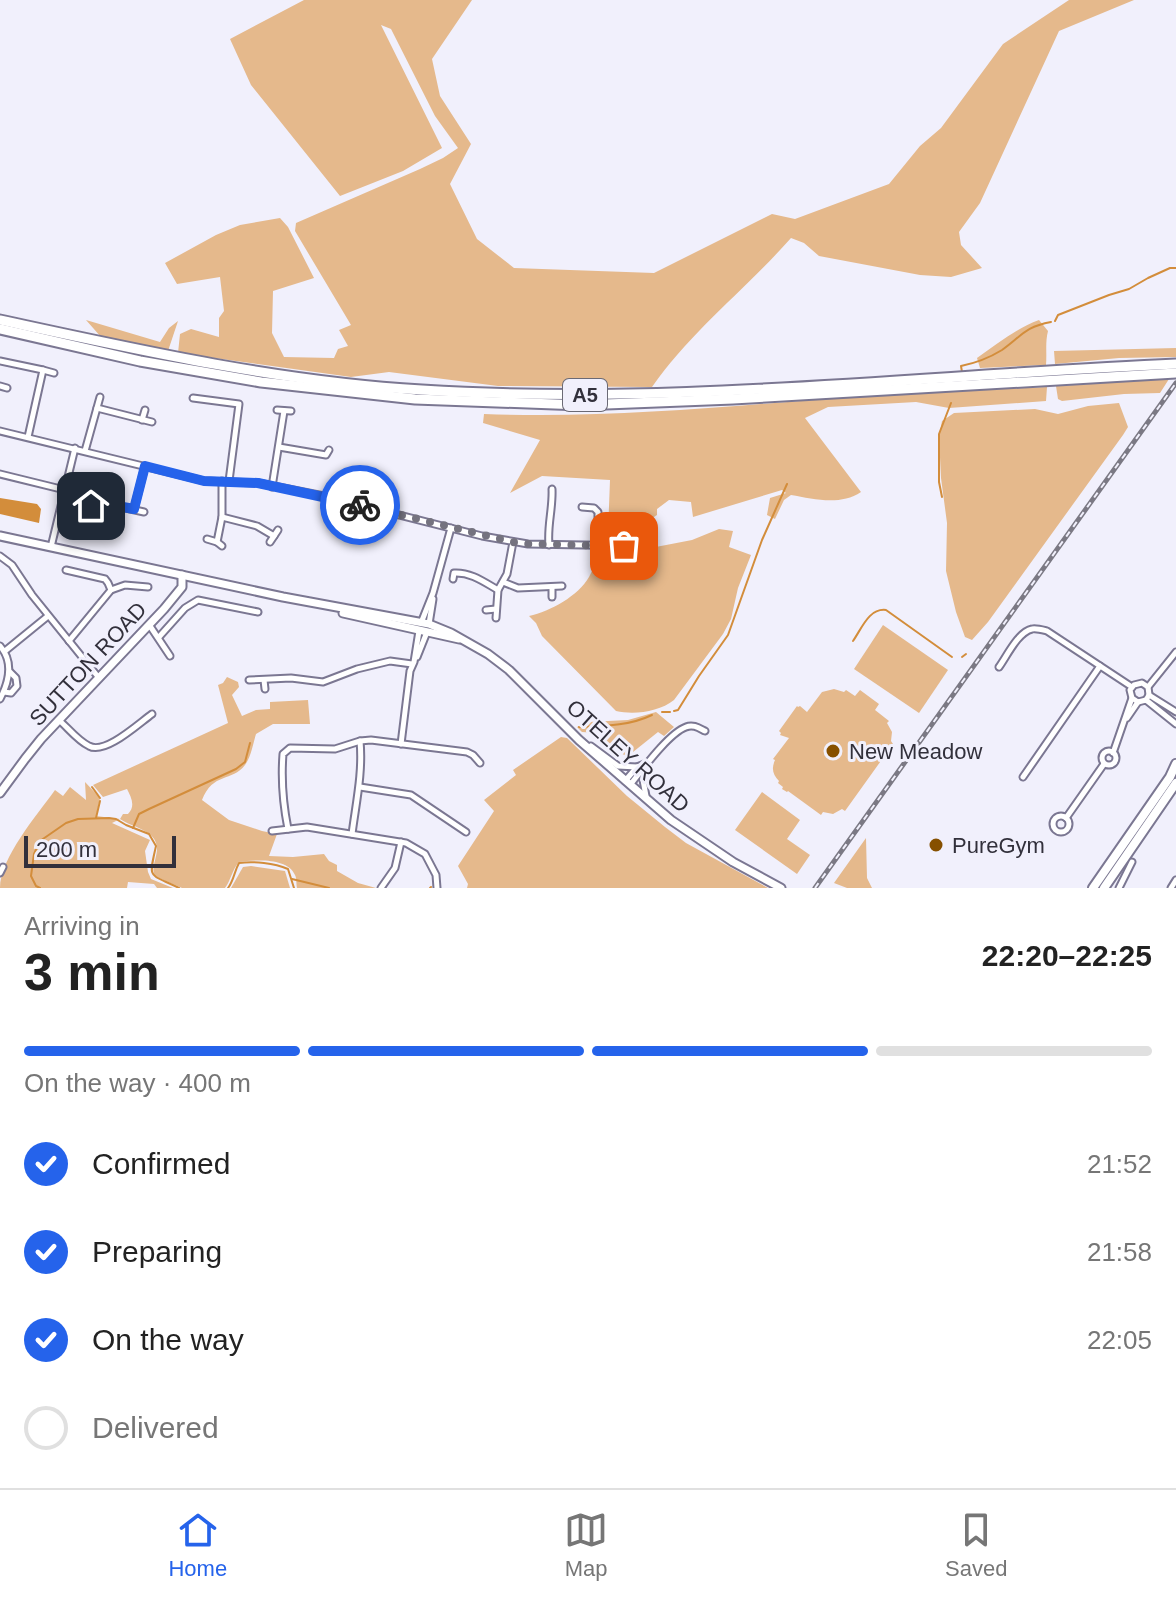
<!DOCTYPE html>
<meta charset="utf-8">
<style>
body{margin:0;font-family:Arial,sans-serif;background:#f6f6f6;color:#222;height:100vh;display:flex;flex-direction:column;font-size:30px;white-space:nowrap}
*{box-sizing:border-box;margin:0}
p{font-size:26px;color:#767676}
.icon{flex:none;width:44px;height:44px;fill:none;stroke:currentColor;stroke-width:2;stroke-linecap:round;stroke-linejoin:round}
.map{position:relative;height:888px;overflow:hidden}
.sheet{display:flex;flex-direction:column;background:#fff;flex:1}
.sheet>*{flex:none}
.scale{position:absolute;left:24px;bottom:20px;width:152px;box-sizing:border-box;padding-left:8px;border:4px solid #32303b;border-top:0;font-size:22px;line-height:28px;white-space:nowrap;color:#32303b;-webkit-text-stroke:6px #f1f0fc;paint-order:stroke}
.pin{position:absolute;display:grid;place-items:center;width:68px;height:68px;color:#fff;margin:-34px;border-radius:16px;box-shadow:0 4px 12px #0006}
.courier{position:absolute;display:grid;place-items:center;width:80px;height:80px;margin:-40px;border:6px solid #2563eb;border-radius:50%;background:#fff;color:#222;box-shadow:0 2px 10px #0007}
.headline em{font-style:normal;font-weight:700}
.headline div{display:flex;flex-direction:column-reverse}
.headline{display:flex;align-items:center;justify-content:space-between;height:136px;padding:0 24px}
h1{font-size:52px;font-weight:700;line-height:60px}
.bar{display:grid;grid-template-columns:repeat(4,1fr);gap:12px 8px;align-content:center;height:96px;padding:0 24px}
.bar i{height:10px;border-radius:6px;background:#e0e0e0}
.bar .current{background:#2563eb}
.bar p{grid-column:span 4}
ol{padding:0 24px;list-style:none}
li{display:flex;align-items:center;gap:24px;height:88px}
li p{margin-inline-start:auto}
li .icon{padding:8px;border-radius:50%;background:#2563eb;color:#fff;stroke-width:4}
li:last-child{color:#767676}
li i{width:44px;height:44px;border:4px solid #e0e0e0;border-radius:50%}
.menu{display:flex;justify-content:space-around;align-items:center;height:112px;border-top:2px solid #e0e0e0;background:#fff;font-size:22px;color:#767676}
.menu a{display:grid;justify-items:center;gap:4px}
.menu .current{color:#2563eb}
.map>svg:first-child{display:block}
</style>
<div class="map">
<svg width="1176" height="888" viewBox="0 0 1176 888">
<rect width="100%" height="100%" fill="#f1f0fc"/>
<!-- green -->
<g fill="#e5b98c">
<path d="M304,0H472L432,59L440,96L471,144L450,184L477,239L514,268L654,273L772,214L795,219L889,184L920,146L941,128L1003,44L1069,0H1134L1059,31L980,203L959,232L961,245L982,268L951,277L920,275L819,256L804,243L791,238C746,289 691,331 652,387L498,386L389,372L351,377L178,353L180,334L191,329L219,337V318L224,311L220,277L177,284L165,263L216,235L240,225L280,218L288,227L314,278L273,291L272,333L284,357L334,358L338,349L348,346L339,330L351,325L295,231L296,223L420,169L443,158L458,148L435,116L391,29L381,25L442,148L403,171L340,196L251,85L230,39Z"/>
<path d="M86,320L160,342L169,328L178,321L168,351L101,337Z"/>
<path d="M1039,320L1048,331C1045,343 1047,352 1046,365L980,368L977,358C997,344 1017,328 1039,320Z"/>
<path d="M1176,348V357L1119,358L1055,364L1054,351Z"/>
<path d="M1169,379L1160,393L1124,394L1062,401L1058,399L1056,386Z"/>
<path d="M1047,387L1046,401L949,408L916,402L828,407L805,418L861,492C840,506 814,499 791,495L784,500L775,519L767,515L770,498L786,493L782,490L693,517L691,502L669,500L657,509V515L651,519V524L625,540H615L613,533H608L610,480L542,476L510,493L540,440L483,423L484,414C607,419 729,406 852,397C917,393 982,390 1047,387Z"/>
<path d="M1119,403L1128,427L1123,435L988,622L972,640L965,637L956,612L946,571L947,523L941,478L939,437L942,421L954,413L1035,409L1058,414L1088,406Z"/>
<path d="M719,529L733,531L729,547L751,555L738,588L731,619L723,634L674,700C659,712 634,715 616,711L542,636L536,623L529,616C551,611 578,596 589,577C592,571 595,565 598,559C608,556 627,556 635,551L692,540Z"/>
<path d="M883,625L948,670L919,713L854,669Z"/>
<path d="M227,677L238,682L239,687L232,695L242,716L256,710L270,709V702L308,700L310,724H273L256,734C253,744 251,757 245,765C232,782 213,772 202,800L229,820L262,831L277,834L269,856L293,857L324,854L329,861L337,865V871L358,883L376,888H297C296,884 297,879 295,875C287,857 255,860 239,862C232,870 231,880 225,888H182L154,876C152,866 156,860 157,850C158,830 133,828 120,819L112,823L150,840L145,851L148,872L151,879L173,888H157L154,884L128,882L127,888H0C0,858 37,815 55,790L63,796L70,787L86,800L85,782L100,798L96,816L120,819L123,814H128C136,806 131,797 127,789L103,797L93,785L228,723L218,685L223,683Z"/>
<path d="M834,689L844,692L846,690L855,696L860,690L879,704L875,710L889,721L887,723L892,732L891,741L893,744L845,811L842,809L833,814L823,812L821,815L788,791L787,792L782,789L783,787L778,783L779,781C773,775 771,769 775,760L773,759L789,738L780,735L781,733L779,731L797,706L798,707L800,706L807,712L822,692Z"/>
<path d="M656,712L674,727L664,736L658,732L628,756C609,751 604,732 582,732L577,727L588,722L628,720Z"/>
<path d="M561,737L567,738L627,796L665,827L686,843L768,888H467L468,884L458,866L494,811L484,800L516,775L513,770Z"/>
<path d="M762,792L800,820L787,839L810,855L797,874L735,830Z"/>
<path d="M866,838L867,878L872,888H847L834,883Z"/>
<path d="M251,866L285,871L290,888H231L243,867Z"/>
</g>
<!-- water -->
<path fill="#d38d3b" d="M0,498L37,504L41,509L39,523L0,514Z"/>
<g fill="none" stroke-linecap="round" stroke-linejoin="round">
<!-- stream -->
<g stroke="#d38d3b" stroke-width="2">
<path d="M1055,321L1058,315L1109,295L1129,289L1148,278L1170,268H1176"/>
<path d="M962,372L961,366C976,363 989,358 1002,350C1022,336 1024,327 1051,322"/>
<path d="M942,497L939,482V434L951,403"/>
<path d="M853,641C862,628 869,608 886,610L952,657"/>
<path d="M962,657L966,654"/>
<path d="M674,711L678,710L699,676L728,635L762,540L787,484"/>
<path d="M662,712H670"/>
<path d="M579,727C604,726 629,726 652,715"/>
<path d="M92,787L100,798"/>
<path d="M96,818L100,801"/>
<path d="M133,828L139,814L149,809L236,769L245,762L250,743"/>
<path d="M292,879L329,888"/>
<path d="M40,888L36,886L31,876L34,854L40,841L66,823L78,819L109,818L116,819L126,825L149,834L156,846C148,881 149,873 179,888"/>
<path d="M228,888C234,880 234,872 239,863C254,861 274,863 288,869L294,888"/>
<path d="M430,888L431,887"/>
</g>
<defs>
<g id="street">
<path d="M0,361L43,370L28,437"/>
<path d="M43,370L54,373"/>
<path d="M0,386L7,388"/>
<path d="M193,398L239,404L229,481"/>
<path d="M97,408L152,422"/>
<path d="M277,410L291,411"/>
<path d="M142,420L145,410"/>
<path d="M0,431L188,477L204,481L258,483L324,496L482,536L528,544L639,546"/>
<path d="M279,447L326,455L329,450"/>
<path d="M85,451L100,397"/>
<path d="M0,474L65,490"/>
<path d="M272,487L284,411"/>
<path d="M63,499L91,506L112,505L144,512"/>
<path d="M582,507L594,508L598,512V545"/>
<path d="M134,509L145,466"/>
<path d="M222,517L257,526L274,536"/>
<path d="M207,539L217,542L222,546"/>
<path d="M217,542L222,517V481"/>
<path d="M270,542L278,530"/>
<path d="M549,545C547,526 553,508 552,489"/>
<path d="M51,547L75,448"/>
<path d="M0,556L12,565L32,595L99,678"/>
<path d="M66,570L105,579L108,583L111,590"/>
<path d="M453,579L454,573C471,572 484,582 498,590"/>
<path d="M503,582L518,588L562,586"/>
<path d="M552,597V587"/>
<path d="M486,610L496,609"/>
<path d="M496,618L498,590L507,574L513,542"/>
<path d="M421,623L433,593L451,528"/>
<path d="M429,624L433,599"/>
<path d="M150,626L170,656"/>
<path d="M159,637L185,608L198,600L258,612"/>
<path d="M69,641L111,590L125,585L148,587"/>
<path d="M0,646C14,662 9,682 0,699"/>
<path d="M5,651L48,616"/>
<path d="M417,657L427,632"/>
<path d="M999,667C1007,656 1018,632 1032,629C1036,628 1043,630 1047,631L1132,687"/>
<path d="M249,680L291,678L323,682L357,669L390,661L412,664"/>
<path d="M264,680L265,689"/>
<path d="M1148,687L1142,683L1134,685L1130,690L1132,698L1138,702L1146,700L1176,724"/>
<path d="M4,692L11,693L17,686L16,678L10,672"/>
<path d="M1149,695L1176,712"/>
<path d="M1146,700L1149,695L1148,687L1176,652"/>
<path d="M1127,718L1138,702"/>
<path d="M59,720C68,728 78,741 89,746C105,755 138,724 152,714"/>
<path d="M401,744L410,671L414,662L419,631"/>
<path d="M591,746L618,766L637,767"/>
<circle cx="1109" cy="758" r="7"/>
<path d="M1113,753L1132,698"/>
<path d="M1023,777L1100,666"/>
<path d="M625,781L637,767L647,763"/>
<path d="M630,785C642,770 669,733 686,727C693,724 699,728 705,731"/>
<path d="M360,787L411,795L466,832"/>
<path d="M646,796L643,780L646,767"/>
<circle cx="1061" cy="824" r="8"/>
<path d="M1066,818L1104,764"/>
<path d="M288,829C283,804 281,780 283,754L290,748L335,749L360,741L371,740L467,752L473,755L480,763"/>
<path d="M272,831L307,827L406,843L425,854L436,875L437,888"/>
<path d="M352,834C356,803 363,772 360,741"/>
<path d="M0,873L3,867"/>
<path d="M381,888L395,868L401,842"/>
<path d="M1119,888L1132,862"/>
<path d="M1171,888L1176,880"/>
</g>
<g id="secondary">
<path d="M0,536L283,597L429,624L451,633L488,654L509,670L579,740L671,820L733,862L781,888"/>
<path d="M343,613L459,639"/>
<path d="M0,793L25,759L41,739L164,609L182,587V575"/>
</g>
<g id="primary">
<path d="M1093,888L1170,777L1176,764"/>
<path d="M1104,888L1176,783"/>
</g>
<g id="highway">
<path d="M0,320C139,350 280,382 422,390C674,406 925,375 1176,364"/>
<path d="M0,329L140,361L261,382L415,399L581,405L733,399L1176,373"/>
</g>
</defs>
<!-- street casing -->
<use href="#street" stroke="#7b7792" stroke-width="9"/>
<!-- secondary casing -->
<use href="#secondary" stroke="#7b7792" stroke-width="11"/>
<!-- primary casing -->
<use href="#primary" stroke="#7b7792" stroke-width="12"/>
<!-- highway casing -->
<use href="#highway" stroke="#7b7792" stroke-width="13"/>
<!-- street -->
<use href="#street" stroke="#fff" stroke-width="5"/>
<!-- secondary -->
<use href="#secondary" stroke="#fff" stroke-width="7"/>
<!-- primary -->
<use href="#primary" stroke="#fff" stroke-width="8"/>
<!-- highway -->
<use href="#highway" stroke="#fff" stroke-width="9"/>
<defs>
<path id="rail" d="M815,888L1176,383"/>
</defs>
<!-- rail casing -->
<use href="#rail" stroke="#7b7984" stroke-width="5"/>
<!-- rail -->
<use href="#rail" stroke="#f1f0fc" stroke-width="2" stroke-dasharray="6" stroke-linecap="butt"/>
</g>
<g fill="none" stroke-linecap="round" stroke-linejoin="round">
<!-- done -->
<path stroke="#75737f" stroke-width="8" stroke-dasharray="0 14.4" d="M360,505L513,542L528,544L624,546"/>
<!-- route -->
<path stroke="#2563eb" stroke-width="10" d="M91,506L112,505L134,509L145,466L204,481L258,483L360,505"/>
</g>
<!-- markers -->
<g fill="#865000" stroke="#f1f0fc" stroke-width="3">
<circle cx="833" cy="751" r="8"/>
<circle cx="936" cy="845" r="8"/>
</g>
<g text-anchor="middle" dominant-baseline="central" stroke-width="6" stroke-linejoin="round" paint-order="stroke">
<!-- shield labels -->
<rect fill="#f1f0fc" stroke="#6b6a75" stroke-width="2" x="563" y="379" width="44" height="32" rx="6"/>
<g font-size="20" font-weight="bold" fill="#32303b">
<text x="585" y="395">A5</text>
</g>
<!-- street labels -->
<g font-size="22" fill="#32303b" stroke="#f1f0fc">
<text transform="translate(88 664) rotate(-47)">SUTTON ROAD</text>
<text transform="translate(628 756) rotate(42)">OTELEY ROAD</text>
</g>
<!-- poi labels -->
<g font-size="22" fill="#32303b" stroke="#f1f0fc" text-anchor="start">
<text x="849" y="751">New Meadow</text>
<text x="952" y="845">PureGym</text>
</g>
</g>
</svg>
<div class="scale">200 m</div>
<div class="pin" style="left:624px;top:546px;background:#ea580c"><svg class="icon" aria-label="bag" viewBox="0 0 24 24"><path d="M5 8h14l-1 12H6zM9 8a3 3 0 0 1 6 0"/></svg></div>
<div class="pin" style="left:91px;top:506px;background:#1f2937"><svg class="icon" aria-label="home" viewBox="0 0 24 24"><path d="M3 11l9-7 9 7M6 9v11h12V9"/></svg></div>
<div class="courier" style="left:360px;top:505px"><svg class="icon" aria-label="bike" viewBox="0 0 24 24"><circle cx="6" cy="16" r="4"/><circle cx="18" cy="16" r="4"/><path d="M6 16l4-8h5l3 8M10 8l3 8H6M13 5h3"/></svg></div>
</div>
<section class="sheet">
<div class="headline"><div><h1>3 min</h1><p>Arriving in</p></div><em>22:20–22:25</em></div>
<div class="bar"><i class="current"></i><i class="current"></i><i class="current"></i><i></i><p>On the way · 400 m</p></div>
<ol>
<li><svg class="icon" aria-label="check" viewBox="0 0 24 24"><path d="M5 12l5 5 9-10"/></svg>Confirmed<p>21:52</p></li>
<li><svg class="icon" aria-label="check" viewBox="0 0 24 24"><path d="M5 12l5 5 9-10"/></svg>Preparing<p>21:58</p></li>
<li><svg class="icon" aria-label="check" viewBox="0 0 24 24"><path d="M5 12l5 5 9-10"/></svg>On the way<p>22:05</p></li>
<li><i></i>Delivered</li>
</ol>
</section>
<nav class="menu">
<a class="current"><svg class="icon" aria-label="home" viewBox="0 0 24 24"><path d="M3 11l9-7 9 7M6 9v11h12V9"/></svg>Home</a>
<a><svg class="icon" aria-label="map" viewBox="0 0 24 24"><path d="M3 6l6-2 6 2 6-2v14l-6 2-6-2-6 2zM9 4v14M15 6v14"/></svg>Map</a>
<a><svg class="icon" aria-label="saved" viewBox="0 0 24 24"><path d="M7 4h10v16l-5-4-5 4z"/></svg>Saved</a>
</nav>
